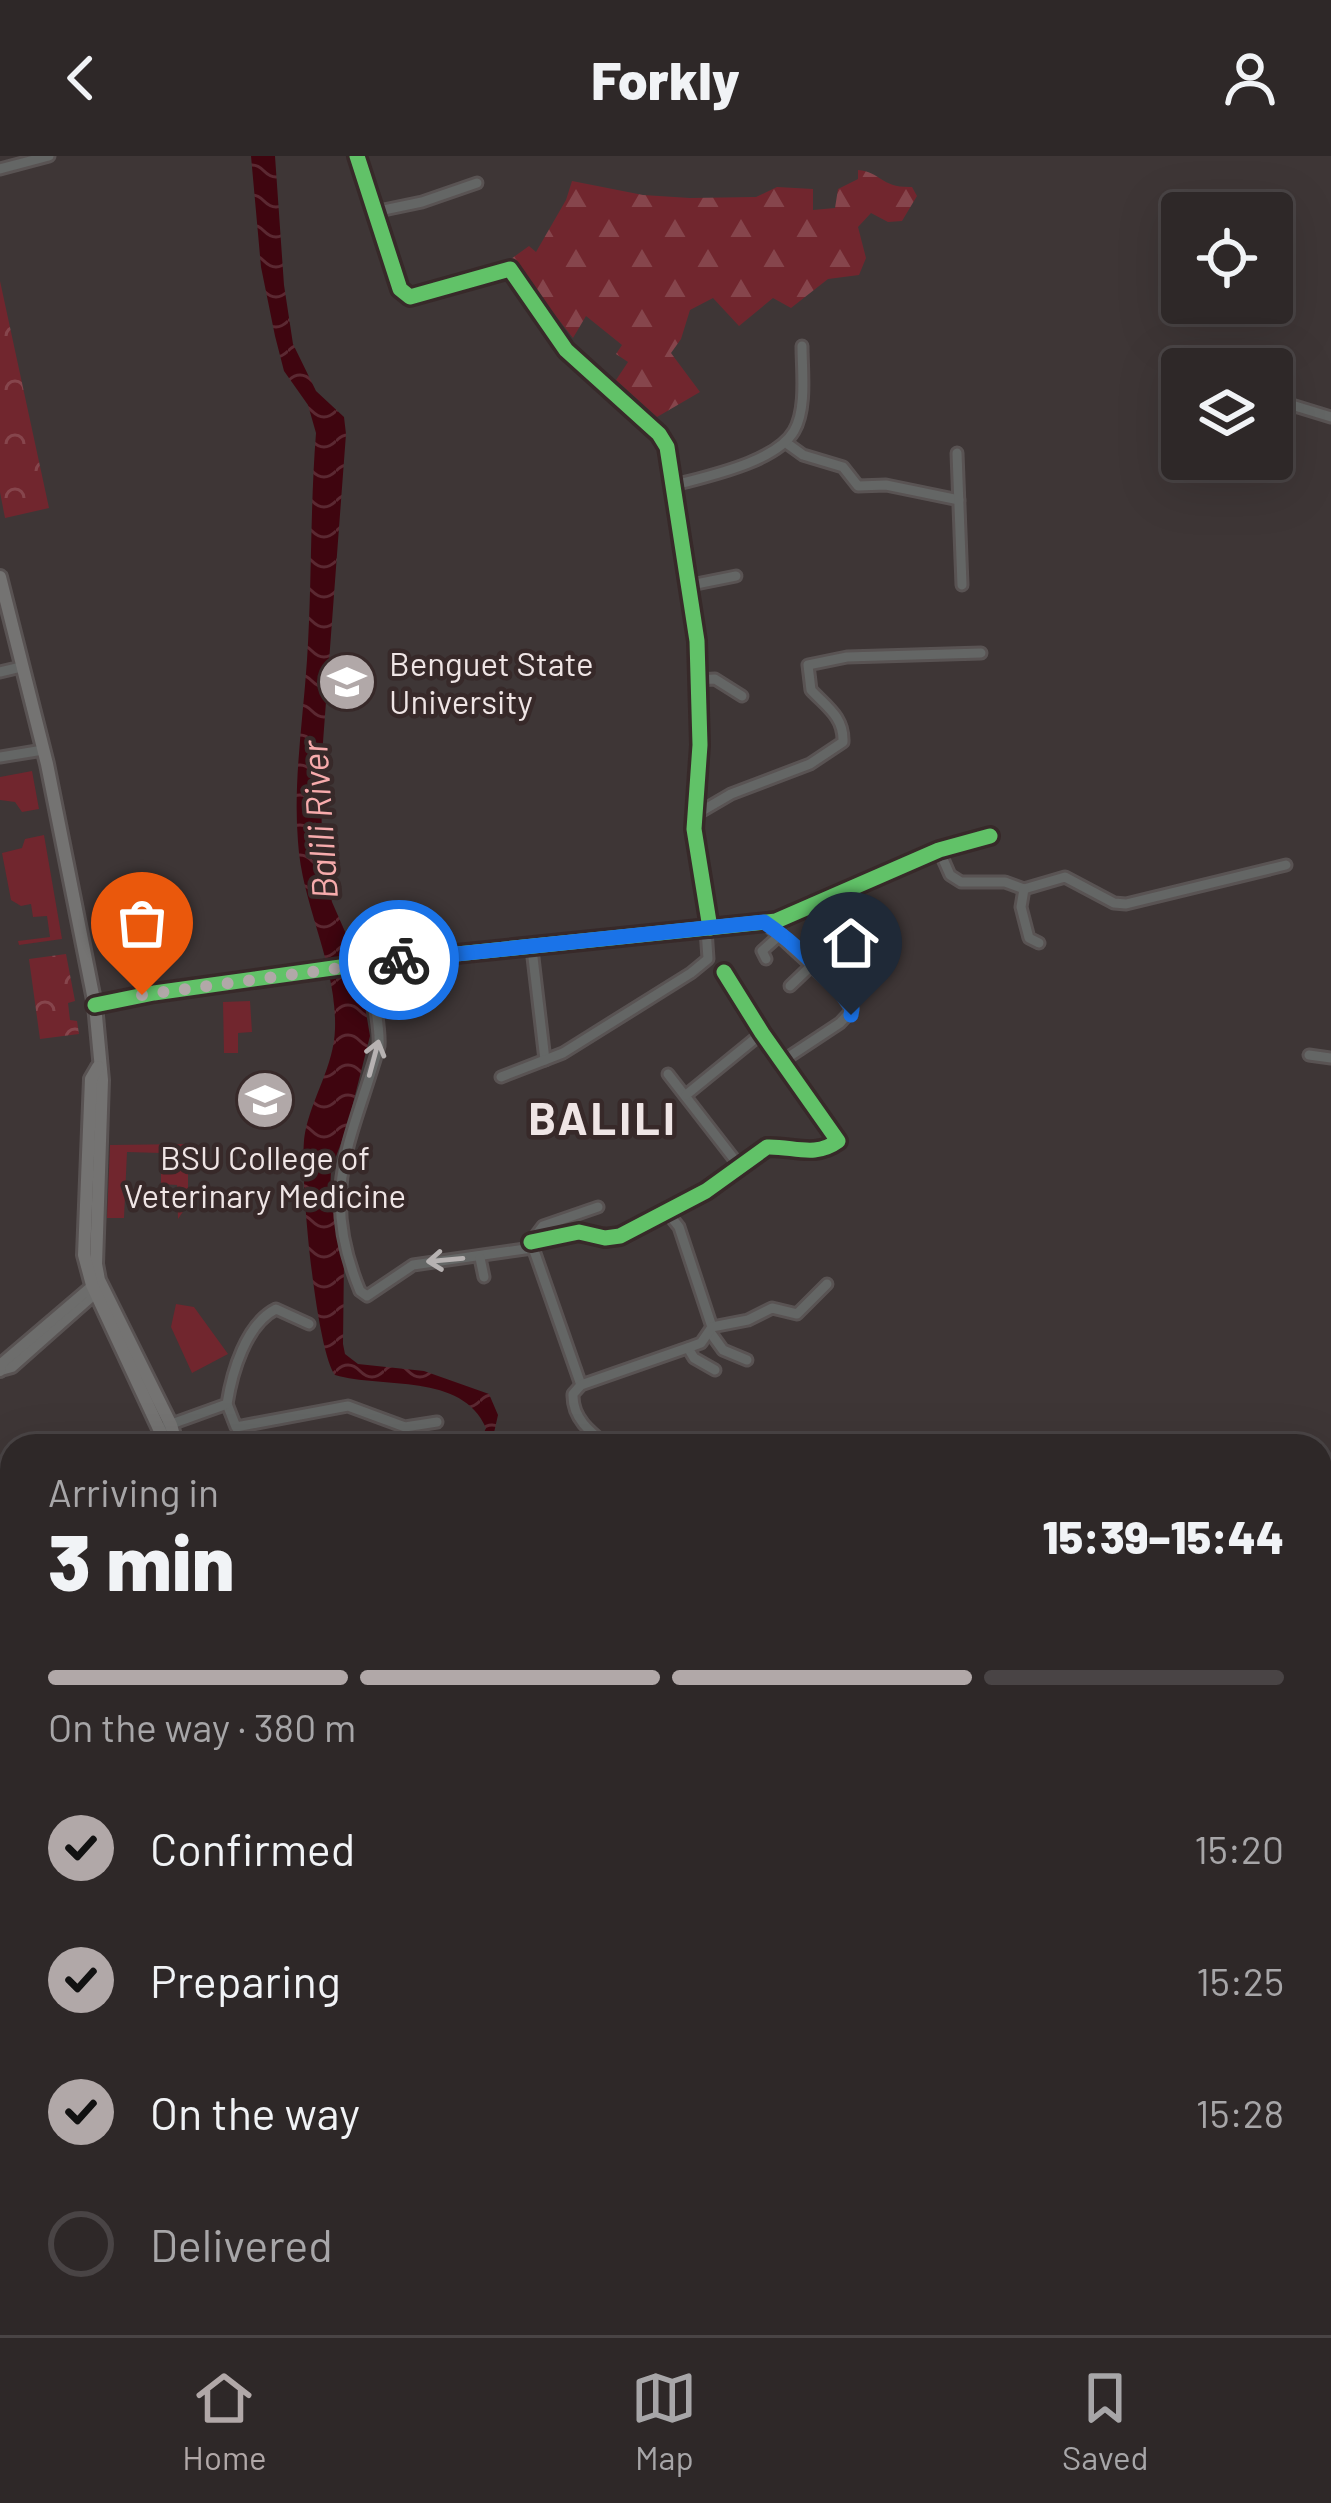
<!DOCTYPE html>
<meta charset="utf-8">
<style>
body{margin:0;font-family:Barlow,sans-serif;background:#3a3434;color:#f1f3f6;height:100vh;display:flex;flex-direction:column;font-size:45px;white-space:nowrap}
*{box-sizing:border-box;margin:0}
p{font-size:39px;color:#a7a6a8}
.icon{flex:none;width:66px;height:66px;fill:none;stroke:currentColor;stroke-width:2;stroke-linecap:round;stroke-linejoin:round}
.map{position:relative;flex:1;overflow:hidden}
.side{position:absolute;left:0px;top:1278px;width:1332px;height:903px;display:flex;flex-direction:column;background:#2e2828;border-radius:36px 36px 0 0;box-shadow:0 12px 48px #0002,0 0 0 3px #494445}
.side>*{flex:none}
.buttons{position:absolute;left:1161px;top:36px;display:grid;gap:24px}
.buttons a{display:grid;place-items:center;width:132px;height:132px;border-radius:12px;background:#2e2828;box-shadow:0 12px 48px #0002,0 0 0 3px #494445;font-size:60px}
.pin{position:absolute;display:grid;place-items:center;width:102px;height:102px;color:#fff;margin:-123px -51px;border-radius:50% 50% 50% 0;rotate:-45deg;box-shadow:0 0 12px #0007}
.pin .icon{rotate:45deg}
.courier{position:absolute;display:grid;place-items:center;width:120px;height:120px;margin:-60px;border:9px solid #1a73e8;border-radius:50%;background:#fff;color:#222;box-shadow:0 3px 15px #0007}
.head em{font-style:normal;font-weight:800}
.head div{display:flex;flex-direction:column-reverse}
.head{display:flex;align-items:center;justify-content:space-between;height:204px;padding:0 48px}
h1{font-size:78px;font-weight:800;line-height:90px}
.bar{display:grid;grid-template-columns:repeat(4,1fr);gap:18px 12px;align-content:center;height:144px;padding:0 48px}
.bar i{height:15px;border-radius:9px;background:#494445}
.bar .current{background:#b1a8a8}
.bar p{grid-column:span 4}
ol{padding:0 48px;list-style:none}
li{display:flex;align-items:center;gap:36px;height:132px}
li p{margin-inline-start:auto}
li .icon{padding:12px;border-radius:50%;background:#b1a8a8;color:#111;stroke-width:4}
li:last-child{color:#a7a6a8}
li i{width:66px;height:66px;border:6px solid #494445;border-radius:50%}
header{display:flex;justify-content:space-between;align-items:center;height:156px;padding:0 48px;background:#2e2828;font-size:54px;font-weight:800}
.tabs{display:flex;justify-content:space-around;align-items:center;height:168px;border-top:3px solid #494445;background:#2e2828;font-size:33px;color:#a7a6a8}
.tabs a{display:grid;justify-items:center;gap:6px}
.tabs .current{color:#b1a8a8}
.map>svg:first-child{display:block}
</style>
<header><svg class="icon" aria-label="back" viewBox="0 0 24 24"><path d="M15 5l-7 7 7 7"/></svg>Forkly<svg class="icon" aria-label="person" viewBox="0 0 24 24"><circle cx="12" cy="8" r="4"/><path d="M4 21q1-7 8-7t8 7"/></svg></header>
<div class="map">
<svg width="1331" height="2179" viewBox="0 0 1331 2179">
<defs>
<pattern id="forest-firs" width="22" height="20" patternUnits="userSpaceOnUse" patternTransform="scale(3)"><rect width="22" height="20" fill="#71262e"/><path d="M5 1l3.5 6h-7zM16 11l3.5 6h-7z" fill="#86454c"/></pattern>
<pattern id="park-crowns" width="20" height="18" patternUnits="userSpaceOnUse" patternTransform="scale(3)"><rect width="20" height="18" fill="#71262e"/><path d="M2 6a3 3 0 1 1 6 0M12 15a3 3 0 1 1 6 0" fill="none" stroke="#86454c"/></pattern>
<pattern id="water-waves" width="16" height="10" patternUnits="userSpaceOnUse" patternTransform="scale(3)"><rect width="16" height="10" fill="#3f050f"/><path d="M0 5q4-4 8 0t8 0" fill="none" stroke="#5b2932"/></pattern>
</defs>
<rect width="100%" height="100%" fill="#3e3636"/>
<!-- grass -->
<g fill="#71262e">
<path d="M32,615L39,653L22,656L15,646L0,644V621Z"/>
<path d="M44,679L62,783L19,789L18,785L50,781L47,760L33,761L31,748L21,750L11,744L2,697L22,692L25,683Z"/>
<path d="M250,845L252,876L238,877V897H224L223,846Z"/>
<path d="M188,988V1048L178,1063L177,1029L161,1028V997L127,996L124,1062H107L110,989Z"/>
<path d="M176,1148L194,1151L228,1198L192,1217L171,1171Z"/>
</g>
<!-- forest -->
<g fill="url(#forest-firs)">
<path d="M858,14C881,16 881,32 912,31L917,40L902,65L888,66L871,57L858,71L866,102L859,119L828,123L791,152L773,142L739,170L713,142L690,154L681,183L671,197L700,236L657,261L616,224L628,206L616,198L622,189L586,160L573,182L511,103L529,90L536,96L566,44L572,25L643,39L690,42L756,41L777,31L813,33V54L835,52L838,33L858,23Z"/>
<path d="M69,2169H614L632,2179H67Z"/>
</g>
<!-- park -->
<g fill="url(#park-crowns)">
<path d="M0,125L49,352L5,362L0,336Z"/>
<path d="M66,798L75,845L68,847L70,864L77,865L79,878L40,883L29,803Z"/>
</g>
<!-- water -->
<path fill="url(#water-waves)" d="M251,0H275L284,129L293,188L316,235L344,261L346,278L321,613L322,693L332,746L357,803L370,880L347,971L331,1014L330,1040L344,1104L343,1188L345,1198L358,1208L424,1215L489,1238L498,1259L491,1290H478L486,1272C462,1216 382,1233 335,1219C316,1195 298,1012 305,977C312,941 334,910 335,873C337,808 302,750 298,686C293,625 303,565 307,504C312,429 310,352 316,277L308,249L284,215L275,180L261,111Z"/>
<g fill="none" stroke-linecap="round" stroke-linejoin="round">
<!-- river -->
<g stroke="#3f050f" stroke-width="15">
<path d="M1320,2137L1331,2135"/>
<path d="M789,2169L797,2179"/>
<path d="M1190,2179L1211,2169"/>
</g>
<defs>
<g id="minor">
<path d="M357,0L400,133L410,141L510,113L566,194L659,278L667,291L697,485L700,589L694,673L710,772"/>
<path d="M0,13L49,0"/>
<path d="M374,56L422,46L477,27"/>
<path d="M1263,213L1266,204"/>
<path d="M1272,243L1331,261"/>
<path d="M785,286L803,299L843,311L858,330L886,329L959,344"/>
<path d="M957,297L962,429"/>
<path d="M675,329C708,320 776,306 794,275C807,253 802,214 802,190"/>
<path d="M691,429L736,420"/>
<path d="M0,516L21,511"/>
<path d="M697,524L715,523L742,540"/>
<path d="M0,601L43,594"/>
<path d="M695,659L731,638L810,608L843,586C844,561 827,551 811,534L808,509L847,501L981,497"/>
<path d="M939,694L950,719L961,726H1005L1024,733L1065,721L1114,747L1126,748L1286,709"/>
<path d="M1024,733L1021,751L1029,782L1039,787"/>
<path d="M764,766L841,837L852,854L840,867L781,906"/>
<path d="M532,793L545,904"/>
<path d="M766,803L762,795L781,778"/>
<path d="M377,807C367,833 381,862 379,890C352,985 318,1034 360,1135L367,1140L413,1109L532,1092"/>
<path d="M790,830L812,809"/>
<path d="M95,849L154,837L369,807L776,765L939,694L990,680"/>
<path d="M1309,899L1331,902"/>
<path d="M668,918L734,1003"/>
<path d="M501,921L563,897L691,817L708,803L706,773"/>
<path d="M686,939L762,877"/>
<path d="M667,1056L679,1071L712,1171"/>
<path d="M531,1086L579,1076L605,1082L620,1080L706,1035L767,991C793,990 815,1002 838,985L762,877L724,816"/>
<path d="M480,1102L484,1121"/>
<path d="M710,1176L723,1194L747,1204"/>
<path d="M688,1192L694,1202L715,1214"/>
<path d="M581,1229L531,1086L543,1070L598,1051"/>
<path d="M227,1248L236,1271L348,1250L405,1271L437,1266"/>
<path d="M166,1270L227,1248C232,1216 246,1168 276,1153L309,1168"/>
<path d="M608,1290C590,1276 572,1262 573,1238L581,1229L690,1191L701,1187L712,1171L748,1164L772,1152L797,1158L827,1128"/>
<path d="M1320,1427L1331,1428"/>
<path d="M0,1555L12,1556"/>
<path d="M0,1599L12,1600"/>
<path d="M1320,1621L1331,1620"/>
<path d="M0,1651L12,1654"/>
<path d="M0,2049L12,2038"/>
</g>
<g id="major">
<path d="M1,1214L12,1211L100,1133"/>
<path d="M0,1215L1,1208L98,1125"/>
</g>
<g id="highway">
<path d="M0,421L47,608L95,849L102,924L96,1108L99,1124L171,1269L177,1290"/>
<path d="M98,911L91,923L84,1099L92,1129L167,1290"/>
<path d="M657,2169L668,2179"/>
</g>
</defs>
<!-- minor casing -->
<use href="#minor" stroke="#595353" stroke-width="15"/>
<!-- major casing -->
<use href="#major" stroke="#595353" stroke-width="16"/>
<!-- highway casing -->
<use href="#highway" stroke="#595353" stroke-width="18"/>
<!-- minor -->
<use href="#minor" stroke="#646665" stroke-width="9"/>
<!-- major -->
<use href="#major" stroke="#6d6d6c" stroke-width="10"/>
<!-- highway -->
<use href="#highway" stroke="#747372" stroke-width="12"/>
<defs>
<g id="cycleway">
<path d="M357,0L400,133L410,141L510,113L566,194L659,278L667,291L697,485L700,589L694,673L710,772"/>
<path d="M95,849L154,837L369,807L776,765L939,694L990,680"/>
<path d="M531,1086L579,1076L605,1082L620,1080L706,1035L767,991C793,990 815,1002 838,985L762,877L724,816"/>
</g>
</defs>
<!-- cycleway casing -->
<use href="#cycleway" stroke="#372929" stroke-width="22"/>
<!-- cycleway -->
<use href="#cycleway" stroke="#61c268" stroke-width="15"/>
</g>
<!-- one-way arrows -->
<defs><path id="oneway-shaft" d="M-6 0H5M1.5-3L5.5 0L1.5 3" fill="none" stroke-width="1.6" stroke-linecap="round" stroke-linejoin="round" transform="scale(3)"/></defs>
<g stroke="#b7b2b2">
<use href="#oneway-shaft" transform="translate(374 902) rotate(-75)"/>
<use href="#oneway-shaft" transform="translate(445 1104) rotate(175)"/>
</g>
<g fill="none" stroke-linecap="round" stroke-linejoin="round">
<!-- done -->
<path stroke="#b1a8a8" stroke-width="12" stroke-dasharray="0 21.6" d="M142,839L399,804"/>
<!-- route -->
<path stroke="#1a73e8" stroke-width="15" d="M399,804L764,766C795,787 830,821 852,852L851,859"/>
</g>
<!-- icons -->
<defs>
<symbol id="university-disc" viewBox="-11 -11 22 22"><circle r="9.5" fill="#b1a8a8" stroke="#372929"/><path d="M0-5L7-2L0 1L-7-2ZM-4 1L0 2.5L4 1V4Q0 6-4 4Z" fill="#fff"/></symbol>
</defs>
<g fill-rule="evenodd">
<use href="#university-disc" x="314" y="493" width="66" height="66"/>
<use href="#university-disc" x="232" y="911" width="66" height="66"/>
</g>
<g text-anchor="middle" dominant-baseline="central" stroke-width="9" stroke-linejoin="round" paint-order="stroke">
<!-- poi labels -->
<g font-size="33" fill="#efe5e5" stroke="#372929" text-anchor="start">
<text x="389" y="507">Benguet State<tspan x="389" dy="38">University</tspan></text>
<text x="265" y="1001" text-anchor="middle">BSU College of<tspan x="265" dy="38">Veterinary Medicine</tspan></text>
</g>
<!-- water labels -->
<g font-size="36" font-style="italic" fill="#f7abac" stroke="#372929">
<text transform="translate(318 664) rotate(-94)">Balili River</text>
</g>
<!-- district labels -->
<g font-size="45" font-weight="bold" letter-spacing="3" fill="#efe5e5" stroke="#372929">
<text x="603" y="961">BALILI</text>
</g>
</g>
</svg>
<div class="buttons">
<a><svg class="icon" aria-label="locate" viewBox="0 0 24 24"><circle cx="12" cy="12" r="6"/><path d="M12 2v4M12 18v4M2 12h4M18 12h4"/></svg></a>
<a><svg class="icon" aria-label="layers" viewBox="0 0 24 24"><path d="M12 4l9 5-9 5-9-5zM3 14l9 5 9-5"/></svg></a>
</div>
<div class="pin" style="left:142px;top:839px;background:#ea580c"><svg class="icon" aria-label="bag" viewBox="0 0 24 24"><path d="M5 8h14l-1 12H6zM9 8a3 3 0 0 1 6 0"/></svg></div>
<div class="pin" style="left:851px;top:859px;background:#1f2937"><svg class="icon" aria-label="home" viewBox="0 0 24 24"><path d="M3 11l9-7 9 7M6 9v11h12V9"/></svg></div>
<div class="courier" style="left:399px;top:804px"><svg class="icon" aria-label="bike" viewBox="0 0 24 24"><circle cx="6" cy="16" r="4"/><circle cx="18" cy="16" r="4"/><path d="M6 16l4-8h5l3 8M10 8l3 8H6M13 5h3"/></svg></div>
<section class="side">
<div class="head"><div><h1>3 min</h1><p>Arriving in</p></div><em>15:39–15:44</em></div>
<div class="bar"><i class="current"></i><i class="current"></i><i class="current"></i><i></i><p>On the way · 380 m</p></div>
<ol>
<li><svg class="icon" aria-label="check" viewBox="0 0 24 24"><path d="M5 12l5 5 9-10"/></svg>Confirmed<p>15:20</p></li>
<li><svg class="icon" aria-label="check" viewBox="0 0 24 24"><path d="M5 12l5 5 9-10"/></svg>Preparing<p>15:25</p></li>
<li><svg class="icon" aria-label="check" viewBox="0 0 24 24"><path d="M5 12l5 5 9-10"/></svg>On the way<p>15:28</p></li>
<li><i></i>Delivered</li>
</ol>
</section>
</div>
<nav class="tabs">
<a class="current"><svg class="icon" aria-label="home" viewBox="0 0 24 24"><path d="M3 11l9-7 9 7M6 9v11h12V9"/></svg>Home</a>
<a><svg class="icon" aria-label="map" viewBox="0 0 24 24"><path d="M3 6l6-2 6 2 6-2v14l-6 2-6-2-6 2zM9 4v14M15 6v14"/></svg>Map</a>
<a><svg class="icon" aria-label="saved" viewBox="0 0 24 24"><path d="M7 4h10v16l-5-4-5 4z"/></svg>Saved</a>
</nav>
